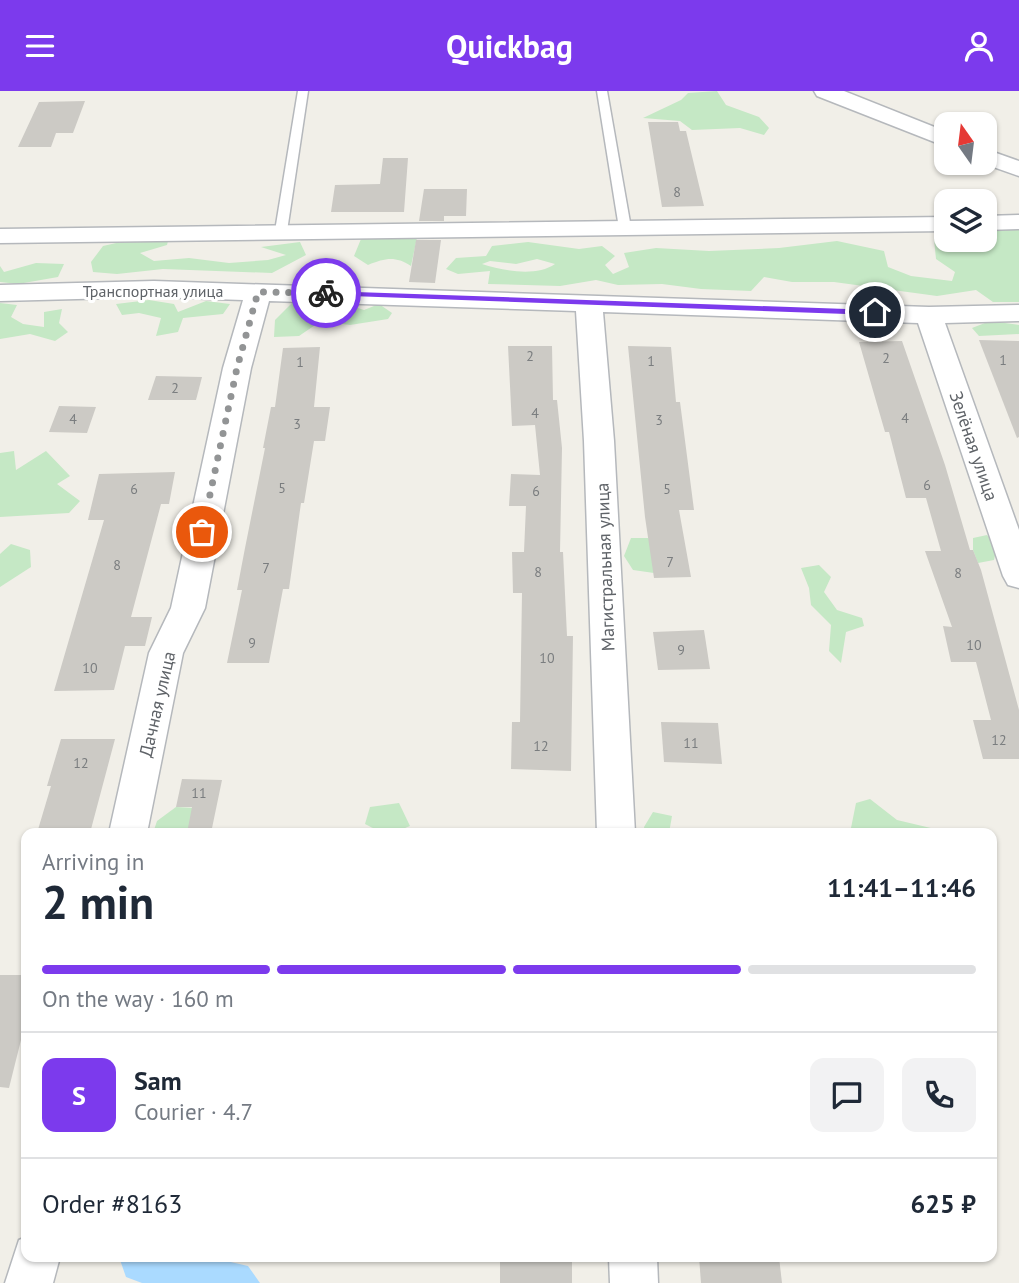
<!DOCTYPE html>
<meta charset="utf-8">
<style>
body{margin:0;font-family:"PT Sans",sans-serif;background:#f2f2f3;color:#1f2937;height:100vh;display:flex;flex-direction:column;font-size:26px;white-space:nowrap}
*{box-sizing:border-box;margin:0}
p{font-size:23px;color:#747a83}
.icon{flex:none;width:38px;height:38px;fill:none;stroke:currentColor;stroke-width:2;stroke-linecap:round;stroke-linejoin:round}
.map{position:relative;flex:1;overflow:hidden}
.side{position:absolute;left:21px;top:737px;width:976px;height:434px;display:flex;flex-direction:column;background:#fff;border-radius:14px;box-shadow:0 2px 5px #0004}
.side>*{flex:none}
.needle{width:46px;rotate:346deg}
.fabs{position:absolute;left:934px;top:21px;display:grid;gap:14px}
.fabs a{display:grid;place-items:center;width:63px;height:63px;border-radius:14px;background:#fff;box-shadow:0 2px 5px #0004;font-size:35px}
.pin{position:absolute;display:grid;place-items:center;width:60px;height:60px;color:#fff;margin:-30px;border:4px solid #fff;border-radius:50%;box-shadow:0 2px 7px #0007}
.courier{position:absolute;display:grid;place-items:center;width:70px;height:70px;margin:-35px;border:5px solid #7c3aed;border-radius:50%;background:#fff;color:#222;box-shadow:0 2px 9px #0007}
.overview em{font-style:normal;font-weight:800}
.overview div{display:flex;flex-direction:column-reverse}
.overview{display:flex;align-items:center;justify-content:space-between;height:119px;padding:0 21px}
h1{font-size:46px;font-weight:800;line-height:52px}
.bar{display:grid;grid-template-columns:repeat(4,1fr);gap:10px 7px;align-content:center;height:84px;padding:0 21px}
.bar i{height:9px;border-radius:5px;background:#e0e1e3}
.bar .current{background:#7c3aed}
.bar p{grid-column:span 4}
.line{display:flex;align-items:center;gap:18px;padding:0 21px;border-top:2px solid #e0e1e3}
.line div{flex:1}
.round{display:grid;place-items:center;flex:none;width:74px;height:74px;border-radius:14px;background:#f2f2f3}
header{display:flex;justify-content:space-between;align-items:center;height:91px;padding:0 21px;background:#7c3aed;color:#fff;font-size:32px;font-weight:800}
.map>svg:first-child{display:block}
</style>
<header><svg class="icon" aria-label="menu" viewBox="0 0 24 24"><path d="M4 6h16M4 12h16M4 18h16"/></svg>Quickbag<svg class="icon" aria-label="person" viewBox="0 0 24 24"><circle cx="12" cy="8" r="4"/><path d="M4 21q1-7 8-7t8 7"/></svg></header>
<div class="map">
<svg width="1019" height="1192" viewBox="0 0 1019 1192">
<rect width="100%" height="100%" fill="#f1efe8"/>
<!-- green -->
<g fill="#c5e8c5" fill-rule="evenodd">
<path d="M717,0L726,14L759,26L769,37L764,44L740,37L692,39L680,30L643,27L681,9L688,2Z"/>
<path d="M985,138H1019V211H993L976,199L937,205L834,191H792L764,186L751,200L701,198L662,193L618,194L596,189L560,195L488,193L490,180L458,183L446,178L456,167L486,165L492,155L528,151L579,158L602,155L615,165L605,174L613,183L629,176L624,162L656,157L709,160L779,157L837,150L884,160L888,176L911,185L952,190L955,181L936,168L934,148L947,144V149H985ZM537,168L555,173C536,186 504,180 482,173L490,170L516,173Z"/>
<path d="M382,141L418,142L411,175C395,165 386,167 368,174L354,165L361,148Z"/>
<path d="M125,150H168L167,154L140,162L154,170L189,167L229,172L268,169L286,164L261,156L300,151L306,164L272,182L163,178L117,183L93,181L91,171L103,155Z"/>
<path d="M36,172L64,173L58,186L18,193L0,191V175L4,181Z"/>
<path d="M149,209L174,213L178,221L206,210L230,213L223,223L183,227L178,241L156,245L161,227L139,222L122,224L116,213Z"/>
<path d="M339,211L364,219L379,213L392,222L388,228L350,234L321,230L299,245L274,246L275,229L292,212L309,215Z"/>
<path d="M0,212L17,214L11,226L23,233L44,236V221L62,218L59,232L68,241L55,250L30,243L0,248Z"/>
<path d="M990,230L1019,234V243L979,245L972,237Z"/>
<path d="M14,360L16,379L46,360L70,385L57,393L80,410L69,422L0,426V362Z"/>
<path d="M987,444L997,456L994,469L978,472L973,459V447Z"/>
<path d="M631,447H648L661,459L654,482L633,479L624,465Z"/>
<path d="M11,453L30,459L31,476L0,496V463Z"/>
<path d="M819,474L831,486L824,501L837,519L862,527L864,535L846,541L841,572L829,560L831,534L811,514L809,497L801,477Z"/>
<path d="M870,708L897,729L935,738L939,742H850L856,712Z"/>
<path d="M399,712L410,735C392,743 383,743 365,733L370,716Z"/>
<path d="M176,716L195,717L187,742H153L157,730Z"/>
<path d="M653,721L672,725L669,742H645L644,736Z"/>
</g>
<!-- water -->
<path fill="#aadaff" d="M119,1166H220L222,1169L248,1175L260,1192H142L126,1186Z"/>
<!-- building -->
<g fill="#cccac5">
<path d="M85,10L73,42H56L51,56H18L39,11Z"/>
<path d="M648,31H678L680,40H686L704,115L662,116Z"/>
<path d="M383,67H408L404,121H331L335,94L380,93Z"/>
<path d="M424,98H467L466,125H444V130H419Z"/>
<path d="M416,149H441L435,192L409,191Z"/>
<path d="M979,249L1019,250V346L1017,347Z"/>
<path d="M902,250L945,374L970,459H973L981,479L1019,619V668H983L973,629H991L976,571H951L943,535L952,536L925,460H941L926,407H906L889,341H885L859,251Z"/>
<path d="M508,255H552L553,309H557L562,357L560,461H563L567,545H573L571,680L511,678L512,631H520L522,502H513L512,461H524L526,415H509L511,383L540,384L535,334L512,335Z"/>
<path d="M628,255L671,256L676,311H680L694,419H679L691,486L654,487L645,426Z"/>
<path d="M320,256L314,316H330L325,350H314L304,412H301L289,498H283L269,572H227L242,499H237L245,457L265,357H263L271,316H275L283,257Z"/>
<path d="M156,285L202,286L196,309H148Z"/>
<path d="M59,315L96,316L87,342L49,341Z"/>
<path d="M175,381L169,413H161L131,526H152L145,555H125L114,599L54,600L104,429H88L99,383Z"/>
<path d="M704,539L710,578L658,579L653,541Z"/>
<path d="M661,631L718,632L722,673L664,671Z"/>
<path d="M61,648H115L90,742H37L51,695H47Z"/>
<path d="M182,688L222,689L211,742H187L192,716H176Z"/>
<path d="M0,884H26V929L9,997L0,996Z"/>
<rect x="500" y="1166" width="72" height="26"/>
<path d="M699,1166H779L782,1192H701Z"/>
</g>
<g fill="none" stroke-linecap="round" stroke-linejoin="round">
<defs>
<g id="service">
<path d="M298,0H308L287,140L281,144L275,140Z"/>
<path d="M597,0H607L631,137L625,141L619,137Z"/>
</g>
<g id="minor">
<path d="M814,0H844L947,41V56L817,5Z"/>
<path d="M985,58L1019,70V85L982,72H985Z"/>
<path d="M1019,124V138L985,139V125Z"/>
<path d="M947,126V140L0,152V138Z"/>
<path d="M154,190L929,216L1019,214V230L945,232L1019,439V497L1008,494L1003,485L918,232L603,221L614,350L635,742H597L584,350L576,220L269,210L251,277L205,517L183,562L147,742H109L149,562L171,517L223,277L243,209L154,206L0,210V194Z"/>
<path d="M26,1146V1166H60L53,1192H5L19,1149Z"/>
<path d="M609,1166H657L658,1192H610Z"/>
</g>
</defs>
<!-- service casing -->
<use href="#service" stroke="#b5b8bc" stroke-width="3"/>
<!-- minor casing -->
<use href="#minor" stroke="#b5b8bc" stroke-width="3"/>
<!-- service -->
<use href="#service" fill="#fff" fill-rule="evenodd"/>
<!-- minor -->
<use href="#minor" fill="#fff" fill-rule="evenodd"/>
</g>
<!-- route -->
<path fill="#7c3aed" d="M326,200L875,219L879,221L875,224L323,204Z"/>
<g fill="none" stroke-linecap="round" stroke-linejoin="round">
<!-- done -->
<path stroke="#929495" stroke-width="7" stroke-dasharray="0 12.6" d="M202,441L237,277L258,201L326,202"/>
</g>
<g text-anchor="middle" dominant-baseline="central" stroke-width="6" stroke-linejoin="round" paint-order="stroke">
<!-- number labels -->
<g font-size="14" fill="#7a7d7f">
<text x="677" y="101">8</text>
<text x="530" y="265">2</text>
<text x="886" y="267">2</text>
<text x="1003" y="269">1</text>
<text x="651" y="270">1</text>
<text x="300" y="271">1</text>
<text x="175" y="297">2</text>
<text x="535" y="322">4</text>
<text x="905" y="327">4</text>
<text x="73" y="328">4</text>
<text x="659" y="329">3</text>
<text x="297" y="333">3</text>
<text x="927" y="394">6</text>
<text x="282" y="397">5</text>
<text x="134" y="398">6</text>
<text x="667" y="398">5</text>
<text x="536" y="400">6</text>
<text x="670" y="471">7</text>
<text x="117" y="474">8</text>
<text x="266" y="477">7</text>
<text x="538" y="481">8</text>
<text x="958" y="482">8</text>
<text x="252" y="552">9</text>
<text x="974" y="554">10</text>
<text x="681" y="559">9</text>
<text x="547" y="567">10</text>
<text x="90" y="577">10</text>
<text x="999" y="649">12</text>
<text x="691" y="652">11</text>
<text x="541" y="655">12</text>
<text x="81" y="672">12</text>
<text x="199" y="702">11</text>
</g>
<!-- far-street labels -->
<g font-size="16" fill="#5f6368" stroke="#fff">
<text x="153" y="200">Транспортная улица</text>
</g>
<!-- street labels -->
<g font-size="18" fill="#5f6368" stroke="#fff">
<text transform="translate(974 355) rotate(71)">Зелёная улица</text>
<text transform="translate(605 476) rotate(-92)">Магистральная улица</text>
<text transform="translate(157 613) rotate(-77)">Дачная улица</text>
</g>
</g>
</svg>
<div class="fabs">
<a><svg class="needle" viewBox="-14 -14 28 28"><path d="M0-13l5 13h-10z" fill="#e53935"/><path d="M0 13l5-13h-10z" fill="#747a83"/></svg></a>
<a><svg class="icon" aria-label="layers" viewBox="0 0 24 24"><path d="M12 4l9 5-9 5-9-5zM3 14l9 5 9-5"/></svg></a>
</div>
<div class="pin" style="left:202px;top:441px;background:#ea580c"><svg class="icon" aria-label="bag" viewBox="0 0 24 24"><path d="M5 8h14l-1 12H6zM9 8a3 3 0 0 1 6 0"/></svg></div>
<div class="pin" style="left:875px;top:221px;background:#1f2937"><svg class="icon" aria-label="home" viewBox="0 0 24 24"><path d="M3 11l9-7 9 7M6 9v11h12V9"/></svg></div>
<div class="courier" style="left:326px;top:202px"><svg class="icon" aria-label="bike" viewBox="0 0 24 24"><circle cx="6" cy="16" r="4"/><circle cx="18" cy="16" r="4"/><path d="M6 16l4-8h5l3 8M10 8l3 8H6M13 5h3"/></svg></div>
<section class="side">
<div class="overview"><div><h1>2 min</h1><p>Arriving in</p></div><em>11:41–11:46</em></div>
<div class="bar"><i class="current"></i><i class="current"></i><i class="current"></i><i></i><p>On the way · 160 m</p></div>
<div class="line" style="height:126px"><b class="round" style="background:#7c3aed;color:#fff">S</b><div><b>Sam</b><p>Courier · 4.7</p></div><a class="round"><svg class="icon" aria-label="chat" viewBox="0 0 24 24"><path d="M4 5h16v11H9l-5 4z"/></svg></a><a class="round"><svg class="icon" aria-label="phone" viewBox="0 0 24 24"><path d="M5 4h4l2 5-3 2q2 4 5 5l2-3 5 2v4C11 20 4 13 5 4z"/></svg></a></div>
<div class="line" style="height:91px"><div>Order #8163</div><b>625 ₽</b></div>
</section>
</div>
